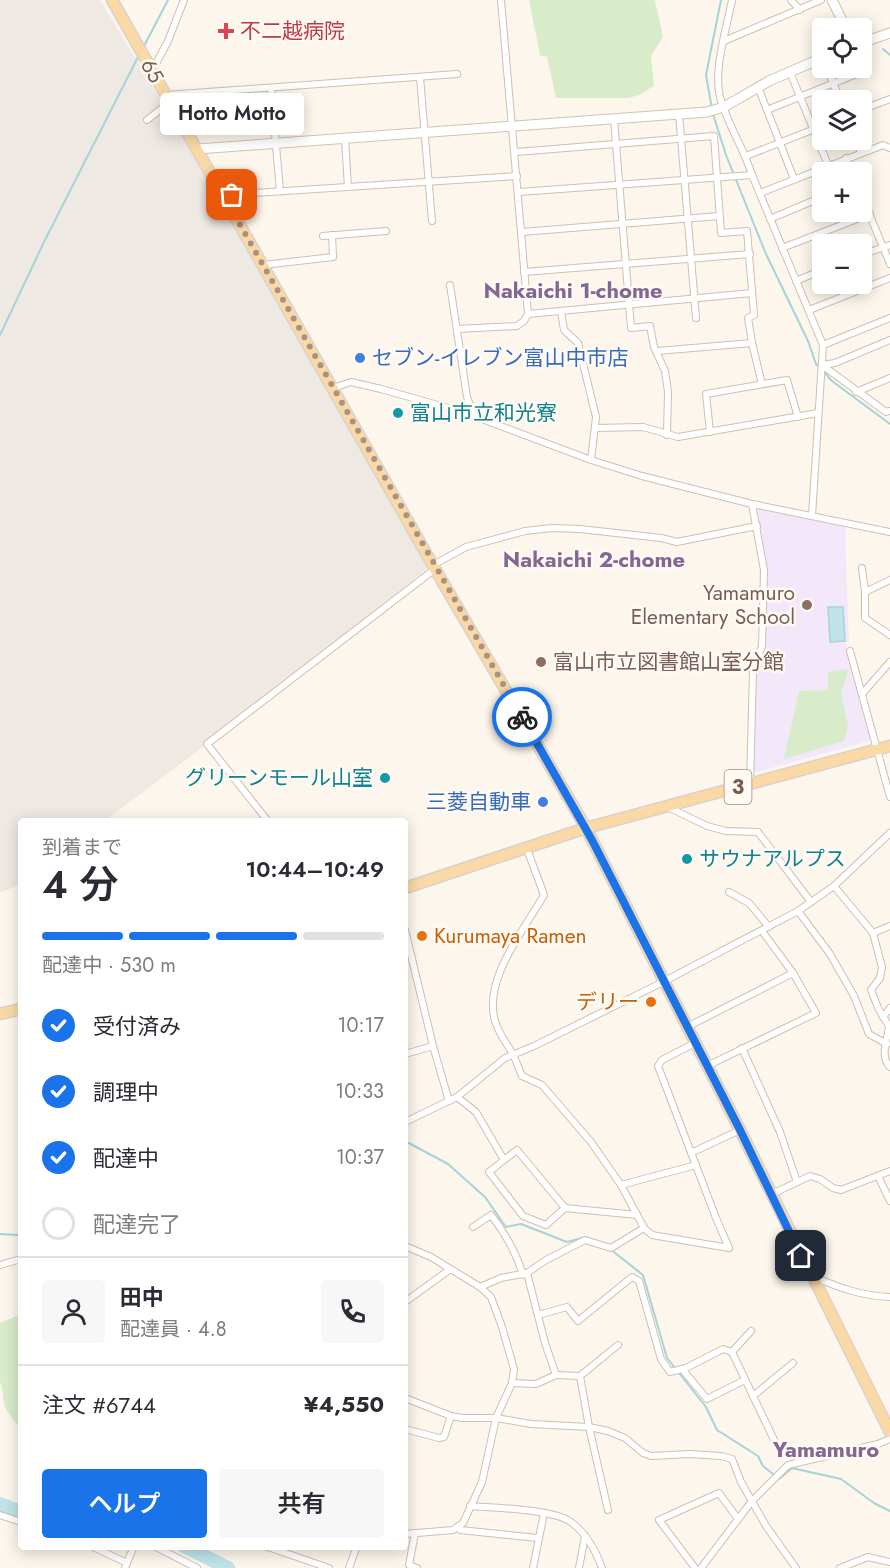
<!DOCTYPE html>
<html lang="ja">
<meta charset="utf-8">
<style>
body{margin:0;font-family:Jost,"Noto Sans JP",sans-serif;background:#f7f7f7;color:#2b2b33;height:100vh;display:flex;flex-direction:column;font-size:22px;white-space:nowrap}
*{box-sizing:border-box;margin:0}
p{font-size:20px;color:#7c7c81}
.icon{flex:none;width:33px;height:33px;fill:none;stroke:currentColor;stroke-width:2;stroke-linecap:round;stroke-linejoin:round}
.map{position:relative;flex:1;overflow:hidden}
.sheet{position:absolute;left:18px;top:818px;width:390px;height:732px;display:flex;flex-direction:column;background:#fff;border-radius:6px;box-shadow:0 3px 15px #0003}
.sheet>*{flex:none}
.fabs{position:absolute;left:812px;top:18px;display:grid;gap:12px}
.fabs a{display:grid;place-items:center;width:60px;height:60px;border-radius:6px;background:#fff;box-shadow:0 3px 15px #0003;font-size:30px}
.pin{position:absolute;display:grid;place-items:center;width:51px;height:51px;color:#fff;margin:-26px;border-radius:12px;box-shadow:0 3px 9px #0006}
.courier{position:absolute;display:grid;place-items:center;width:60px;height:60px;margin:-30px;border:4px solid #1a73e8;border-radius:50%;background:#fff;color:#222;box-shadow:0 2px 8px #0007}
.bubble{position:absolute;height:42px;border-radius:6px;background:#fff;box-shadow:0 3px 15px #0003;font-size:20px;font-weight:600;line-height:42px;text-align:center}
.summary em{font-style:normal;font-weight:600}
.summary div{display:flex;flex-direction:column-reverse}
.summary{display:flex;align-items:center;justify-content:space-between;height:102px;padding:0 24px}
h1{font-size:39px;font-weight:600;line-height:45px}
.bar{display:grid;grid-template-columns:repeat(4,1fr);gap:9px 6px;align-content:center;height:72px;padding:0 24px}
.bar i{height:8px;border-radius:4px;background:#e1e1e2}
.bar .current{background:#1a73e8}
.bar p{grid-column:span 4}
.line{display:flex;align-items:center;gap:15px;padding:0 24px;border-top:2px solid #e1e1e2}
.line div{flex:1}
.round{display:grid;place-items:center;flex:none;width:63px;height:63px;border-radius:6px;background:#f7f7f7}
ol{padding:0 24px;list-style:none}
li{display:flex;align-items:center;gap:18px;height:66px}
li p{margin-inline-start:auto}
li .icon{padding:6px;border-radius:50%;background:#1a73e8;color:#fff;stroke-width:4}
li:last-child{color:#7c7c81}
li i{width:33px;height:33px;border:3px solid #e1e1e2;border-radius:50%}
.action{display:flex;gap:12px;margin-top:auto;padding:12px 24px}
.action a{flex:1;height:69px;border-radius:6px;background:#1a73e8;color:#fff;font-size:24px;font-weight:600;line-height:69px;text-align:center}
.action a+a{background:#f7f7f7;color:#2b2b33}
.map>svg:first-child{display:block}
</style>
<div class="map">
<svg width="890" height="1568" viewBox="0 0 890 1568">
<rect width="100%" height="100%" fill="#fdf6ec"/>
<!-- industrial -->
<path fill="#efe9e4" d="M0,0H100L273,283L433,564L207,744L106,820H21V884L0,893Z"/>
<!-- education -->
<path fill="#f3e8fa" d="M758,509L845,527L849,642H845L873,740L753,773L756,671L766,649V569Z"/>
<!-- green -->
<g fill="#d8ecc9">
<path d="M529,0H655L663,37L651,56L654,85L642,94L629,98H556L547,57L540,55Z"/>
<path d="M849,669L841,692L848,726L844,741L784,759L799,691L828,690V672Z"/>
<path d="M21,1314V1430C16,1422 6,1413 4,1403C2,1395 4,1390 0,1382V1323Z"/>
</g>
<!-- water -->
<path fill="#bfe3e8" stroke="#a5d3da" stroke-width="1.5" d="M828,607H843L845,641L830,642Z"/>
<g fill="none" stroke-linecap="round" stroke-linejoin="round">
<!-- stream -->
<g stroke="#a5d3da" stroke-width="2">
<path d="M143,48L168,0"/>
<path d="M883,49L890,55"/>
<path d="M712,109L706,75L721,0"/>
<path d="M713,114L726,155L766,254L808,341L816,364L820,368"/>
<path d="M0,335L44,242L139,55"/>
<path d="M824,372L832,381L890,424"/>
<path d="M405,1141L448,1164L485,1197L506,1227L521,1224L567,1242L586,1237L589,1239"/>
<path d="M0,1234L17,1235L21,1234"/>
<path d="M610,1249L643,1275L667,1358L706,1407L717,1430L758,1456L763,1466L779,1479L792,1468L841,1479L874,1503L890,1511"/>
</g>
<!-- river -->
<g stroke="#bfe3e8" stroke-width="14">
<path d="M0,1504L21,1512"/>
<path d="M184,1546L228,1568"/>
</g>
<defs>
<g id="street">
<path d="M732,0C727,27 713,70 720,97C727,124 744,148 752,175L823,345L812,516"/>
<path d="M791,0L800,10"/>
<path d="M724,41L821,0"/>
<path d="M827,68L840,100"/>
<path d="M152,71L168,41L184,0"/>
<path d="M790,72L828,165"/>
<path d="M420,77L432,221"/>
<path d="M758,87L794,179"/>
<path d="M271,88L280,191"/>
<path d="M166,95L457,74"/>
<path d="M767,110L864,71"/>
<path d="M861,110L890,99"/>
<path d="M679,114L696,318"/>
<path d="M614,119L631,328L650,326L654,347L665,371L668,392L667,435"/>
<path d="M147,120L170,102"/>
<path d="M345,139L348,187"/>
<path d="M856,140L861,153"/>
<path d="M516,152L714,136L721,233L747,231L754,315L748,318L752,343"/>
<path d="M746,156L822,126"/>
<path d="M846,158L852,172"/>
<path d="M519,192L752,175"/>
<path d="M760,193L883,145L890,148"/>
<path d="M861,194L890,264"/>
<path d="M223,195L517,176"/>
<path d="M770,219L822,197"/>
<path d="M522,232L719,216"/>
<path d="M323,236L386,231"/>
<path d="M782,248L870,214"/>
<path d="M861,255L890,245"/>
<path d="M263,265L333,257L332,235"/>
<path d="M524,272L750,254"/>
<path d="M796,281L822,270"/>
<path d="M450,285L467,397L474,416"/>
<path d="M809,310L890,278"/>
<path d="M561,311L564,330L578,343L596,417L591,460"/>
<path d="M528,314L752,293"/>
<path d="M457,329L517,326L524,321L528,314L501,0"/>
<path d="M823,345L890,318"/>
<path d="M657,351L752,343L762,384"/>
<path d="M822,365L886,412L890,411"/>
<path d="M822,365L835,363L890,340"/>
<path d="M333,388L351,382L381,389L466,413L591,460L642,476L752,504L890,532"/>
<path d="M856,392L890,378"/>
<path d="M596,428L643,427L678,437L818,413"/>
<path d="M710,432L706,394L787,380L798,417"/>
<path d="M433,565L466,547L525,531L552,528L580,529L661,538L677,542L757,526"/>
<path d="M862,568L865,592V618L890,635"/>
<path d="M865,592L890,580"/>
<path d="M850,651L890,797"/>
<path d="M862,694L890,662"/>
<path d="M750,784L753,670L762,646L764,570L752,504"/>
<path d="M668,807L707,826L726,831L758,832L811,902"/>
<path d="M267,820L207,744L435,569"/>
<path d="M527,849L544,895C524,930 483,979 495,1021C499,1034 506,1043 513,1054C516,1061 519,1069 522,1076L542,1085L591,1142L621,1185L644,1228L652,1235L729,1248"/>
<path d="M834,886L873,933L882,967L880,978L871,990L879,1010L889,1026C888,1040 879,1056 890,1067"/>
<path d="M729,892L749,903L769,927"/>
<path d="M798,911L830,954L854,996L869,1034L887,1044"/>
<path d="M405,930L433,1046L449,1101"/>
<path d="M873,933L890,926"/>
<path d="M883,1017L890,1008"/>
<path d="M687,1027L793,973"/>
<path d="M695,1043L662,1060L658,1066L716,1218L729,1248"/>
<path d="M742,1048L780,1132L797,1182"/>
<path d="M405,1054L433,1046"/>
<path d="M707,1066L816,1013L793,973L762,931"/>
<path d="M457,1097L476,1112L504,1160L489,1172L523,1216L546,1225L565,1208L637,1215"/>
<path d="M405,1122L457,1097L505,1058L534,1046L659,984L798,911L834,886L890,833"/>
<path d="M691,1153L740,1130"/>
<path d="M504,1160L517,1150L565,1208"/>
<path d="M878,1176L890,1201"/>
<path d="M621,1185L696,1165"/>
<path d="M772,1194L810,1176L820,1179L833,1188L841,1190L890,1171"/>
<path d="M473,1227L491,1215C505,1233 516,1252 523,1275"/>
<path d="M405,1246L431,1257L480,1287L491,1297L502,1327L514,1369L512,1383L496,1418L482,1482L463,1523L453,1530L405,1534"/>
<path d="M0,1265L21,1259"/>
<path d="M814,1277C840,1288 862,1296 890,1297"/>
<path d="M480,1287L501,1278L527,1273L546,1260L585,1240L611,1248L644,1228"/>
<path d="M405,1302L449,1270"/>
<path d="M538,1315L567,1307L578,1321L632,1277L639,1281L661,1359L670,1372L686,1368L723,1349L732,1352L776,1444L803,1461"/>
<path d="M732,1352L751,1331"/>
<path d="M682,1369L707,1399L745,1380"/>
<path d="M556,1375L580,1376L589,1427L608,1510"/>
<path d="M580,1376L618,1345"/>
<path d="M512,1383L536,1384L556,1375L545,1343L527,1273"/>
<path d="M753,1396L793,1363"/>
<path d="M405,1398L451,1416"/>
<path d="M405,1429L439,1438L444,1437L451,1416L462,1418H496L531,1424L589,1427L608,1431L625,1438L643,1453L651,1456L690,1454L721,1456L732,1459L741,1482L766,1526L796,1568"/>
<path d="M470,1506C495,1508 552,1509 571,1522C586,1533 596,1551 602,1568"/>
<path d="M0,1515L21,1522"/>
<path d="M457,1527L460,1530L538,1538"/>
<path d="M415,1533L409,1565L417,1568"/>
<path d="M91,1546L127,1563"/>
<path d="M154,1546L197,1568"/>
<path d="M265,1546L329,1568"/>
<path d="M125,1568L134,1546"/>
<path d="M349,1568L357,1546"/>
<path d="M533,1568L544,1513"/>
<path d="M579,1568L585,1536"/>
<path d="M695,1568L659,1520L719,1493L738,1519"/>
<path d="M701,1568L752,1501L788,1465L878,1444L890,1439"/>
<path d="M840,1568L868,1557L890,1562"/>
</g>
<g id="secondary">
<path d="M832,0L846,28"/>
<path d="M861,43L890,33"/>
<path d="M197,149L707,112L724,107L769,81L822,58"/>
</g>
<g id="primary">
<path d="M112,0L435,569L586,828L740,1130L890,1432"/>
<path d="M405,888L586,828L890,746"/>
<path d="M0,1014L21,1009"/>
</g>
</defs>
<!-- street casing -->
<use href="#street" stroke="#d1beb0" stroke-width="8"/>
<!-- secondary casing -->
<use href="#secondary" stroke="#d6c0b0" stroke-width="11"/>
<!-- primary casing -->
<use href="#primary" stroke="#dad1cd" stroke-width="13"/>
<!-- street -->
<use href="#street" stroke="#fff" stroke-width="6"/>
<!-- secondary -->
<use href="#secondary" stroke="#fff" stroke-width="9"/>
<!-- primary -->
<use href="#primary" stroke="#fbd9a5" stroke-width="10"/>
</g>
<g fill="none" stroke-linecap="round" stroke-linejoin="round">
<!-- done -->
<path stroke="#a89285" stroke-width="6" stroke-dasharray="0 10.8" d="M232,195H223L522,717"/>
<!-- route -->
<path stroke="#1a73e8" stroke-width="8" d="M522,717L592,840L740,1130L801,1256"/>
</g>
<!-- markers -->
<path fill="#e0444e" stroke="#fffaf3" stroke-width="2" d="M223 22h6v6h6v6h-6v6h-6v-6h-6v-6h6z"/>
<g fill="#3f7fe0" stroke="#fffaf3" stroke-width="2">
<circle cx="360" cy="358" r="6"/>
<circle cx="543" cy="802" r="6"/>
</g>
<g fill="#0f9aa8" stroke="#fffaf3" stroke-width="2">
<circle cx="398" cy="413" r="6"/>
<circle cx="385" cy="778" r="6"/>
<circle cx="687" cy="859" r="6"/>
</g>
<g fill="#8d6e63" stroke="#fffaf3" stroke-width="2">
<circle cx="807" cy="605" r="6"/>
<circle cx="541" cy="662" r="6"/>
</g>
<g fill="#e8710a" stroke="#fffaf3" stroke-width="2">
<circle cx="422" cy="936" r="6"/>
<circle cx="651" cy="1002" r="6"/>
</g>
<g text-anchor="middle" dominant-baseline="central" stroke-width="5" stroke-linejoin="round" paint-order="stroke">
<!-- shield labels -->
<rect fill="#fffaf3" stroke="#a28b7f" stroke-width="1.5" x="724.5" y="770" width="27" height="34" rx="4.5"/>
<g font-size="20" font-weight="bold" fill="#7a5c4d">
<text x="738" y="787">3</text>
</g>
<!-- health labels -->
<g font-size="21" fill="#be3a42" stroke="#fffaf3" text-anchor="start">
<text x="240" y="31">不二越病院</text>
</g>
<!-- street labels -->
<g font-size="21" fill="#7a5c4d" stroke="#fffaf3">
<text transform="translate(152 71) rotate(60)">65</text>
</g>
<!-- shop labels -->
<g font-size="21" fill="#366cbe" stroke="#fffaf3" text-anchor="start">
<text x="372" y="358">セブン-イレブン富山中市店</text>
<text x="531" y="802" text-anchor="end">三菱自動車</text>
</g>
<!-- culture labels -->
<g font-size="21" fill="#0d838f" stroke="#fffaf3" text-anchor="start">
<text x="410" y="413">富山市立和光寮</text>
<text x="373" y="778" text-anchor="end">グリーンモール山室</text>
<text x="699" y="859">サウナアルプス</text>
</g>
<!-- education labels -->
<g font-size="21" fill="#785e54" stroke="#fffaf3" text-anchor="end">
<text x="795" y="593">Yamamuro<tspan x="795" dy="24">Elementary School</tspan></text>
<text x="553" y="662" text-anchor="start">富山市立図書館山室分館</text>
</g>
<!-- food labels -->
<g font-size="21" fill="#c56008" stroke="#fffaf3" text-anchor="start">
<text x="434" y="936">Kurumaya Ramen</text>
<text x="639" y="1002" text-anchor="end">デリー</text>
</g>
<!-- neighbourhood labels -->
<g font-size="22" font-weight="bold" fill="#846695" stroke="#fffaf3">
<text x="573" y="290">Nakaichi 1-chome</text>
<text x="594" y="559">Nakaichi 2-chome</text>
<text x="826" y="1449">Yamamuro</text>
</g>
</g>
</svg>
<div class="fabs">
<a><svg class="icon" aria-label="locate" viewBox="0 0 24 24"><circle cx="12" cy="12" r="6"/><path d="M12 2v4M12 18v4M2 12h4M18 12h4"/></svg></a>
<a><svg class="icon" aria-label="layers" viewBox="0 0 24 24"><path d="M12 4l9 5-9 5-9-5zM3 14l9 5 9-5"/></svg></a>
<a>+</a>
<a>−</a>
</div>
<div class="pin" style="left:232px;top:195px;background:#ea580c"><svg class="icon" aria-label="bag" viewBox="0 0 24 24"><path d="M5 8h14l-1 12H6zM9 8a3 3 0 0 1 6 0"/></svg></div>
<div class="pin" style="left:801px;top:1256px;background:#1f2937"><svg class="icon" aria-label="home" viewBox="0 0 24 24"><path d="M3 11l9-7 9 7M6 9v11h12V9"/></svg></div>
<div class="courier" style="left:522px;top:717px"><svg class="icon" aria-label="bike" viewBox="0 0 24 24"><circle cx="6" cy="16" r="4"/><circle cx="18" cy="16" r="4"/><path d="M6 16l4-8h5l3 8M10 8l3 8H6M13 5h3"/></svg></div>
<div class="bubble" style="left:160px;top:93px;width:144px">Hotto Motto</div>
<section class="sheet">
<div class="summary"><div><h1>4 分</h1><p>到着まで</p></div><em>10:44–10:49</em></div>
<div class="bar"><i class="current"></i><i class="current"></i><i class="current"></i><i></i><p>配達中 · 530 m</p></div>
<ol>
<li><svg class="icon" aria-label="check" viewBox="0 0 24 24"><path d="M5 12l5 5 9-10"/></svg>受付済み<p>10:17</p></li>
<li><svg class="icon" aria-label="check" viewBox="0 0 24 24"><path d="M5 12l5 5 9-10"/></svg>調理中<p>10:33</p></li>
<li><svg class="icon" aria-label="check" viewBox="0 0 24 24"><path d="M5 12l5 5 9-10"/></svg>配達中<p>10:37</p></li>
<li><i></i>配達完了</li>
</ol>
<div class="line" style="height:108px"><a class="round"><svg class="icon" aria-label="person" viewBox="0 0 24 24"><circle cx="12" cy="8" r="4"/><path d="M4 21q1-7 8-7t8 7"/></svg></a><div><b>田中</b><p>配達員 · 4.8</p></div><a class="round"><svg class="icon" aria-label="phone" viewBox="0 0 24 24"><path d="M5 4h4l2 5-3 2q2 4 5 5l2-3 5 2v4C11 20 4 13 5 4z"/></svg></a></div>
<div class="line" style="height:78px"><div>注文 #6744</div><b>¥4,550</b></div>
<div class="action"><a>ヘルプ</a><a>共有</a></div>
</section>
</div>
